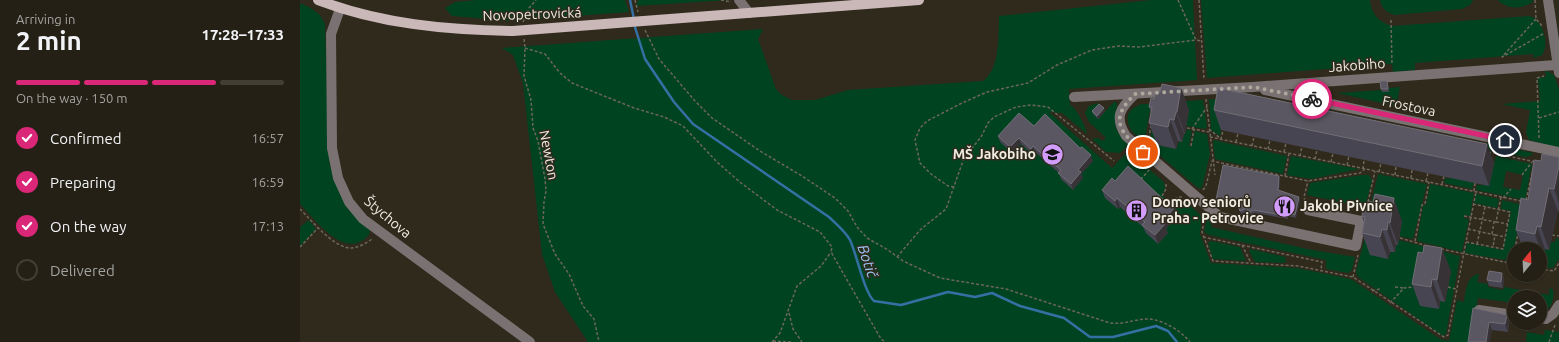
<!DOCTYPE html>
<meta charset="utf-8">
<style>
body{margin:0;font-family:Ubuntu,sans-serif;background:#302d22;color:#f1f3f6;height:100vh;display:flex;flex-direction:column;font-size:15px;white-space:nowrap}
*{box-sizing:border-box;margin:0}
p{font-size:13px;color:#a3a3a0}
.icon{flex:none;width:22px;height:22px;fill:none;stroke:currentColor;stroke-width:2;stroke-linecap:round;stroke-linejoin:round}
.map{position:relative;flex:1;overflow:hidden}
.side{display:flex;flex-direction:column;background:#242015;width:300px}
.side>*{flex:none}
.needle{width:26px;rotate:18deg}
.tools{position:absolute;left:1207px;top:242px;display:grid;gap:8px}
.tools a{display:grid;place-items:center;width:40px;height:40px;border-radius:50%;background:#242015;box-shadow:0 1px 3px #0004,0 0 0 1px #413e34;font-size:20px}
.pin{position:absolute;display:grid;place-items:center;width:34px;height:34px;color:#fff;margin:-17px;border:2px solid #fff;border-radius:50%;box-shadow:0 1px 4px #0007}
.courier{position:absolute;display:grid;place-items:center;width:40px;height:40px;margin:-20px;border:3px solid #db2777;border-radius:50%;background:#fff;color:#222;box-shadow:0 1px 5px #0007}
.head em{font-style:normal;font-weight:700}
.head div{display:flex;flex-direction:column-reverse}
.head{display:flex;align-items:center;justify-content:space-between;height:68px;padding:0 16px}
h1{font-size:26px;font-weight:700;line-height:30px}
.bar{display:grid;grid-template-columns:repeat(4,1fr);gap:6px 4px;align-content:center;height:48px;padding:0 16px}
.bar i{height:5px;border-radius:3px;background:#413e34}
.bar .on{background:#db2777}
.bar p{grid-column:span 4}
ol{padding:0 16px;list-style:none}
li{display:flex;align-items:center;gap:12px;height:44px}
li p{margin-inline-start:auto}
li .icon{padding:4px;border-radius:50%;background:#db2777;color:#fff;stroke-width:4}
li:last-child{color:#a3a3a0}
li i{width:22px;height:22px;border:2px solid #413e34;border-radius:50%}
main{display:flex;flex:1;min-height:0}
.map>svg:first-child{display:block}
</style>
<main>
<section class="side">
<div class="head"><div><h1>2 min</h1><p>Arriving in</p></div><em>17:28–17:33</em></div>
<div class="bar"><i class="on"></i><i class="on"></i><i class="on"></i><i></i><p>On the way · 150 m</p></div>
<ol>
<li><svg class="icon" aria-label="check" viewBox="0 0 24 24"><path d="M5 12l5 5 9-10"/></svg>Confirmed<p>16:57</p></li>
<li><svg class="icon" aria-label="check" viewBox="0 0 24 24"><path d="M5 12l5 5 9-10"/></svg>Preparing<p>16:59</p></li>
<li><svg class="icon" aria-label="check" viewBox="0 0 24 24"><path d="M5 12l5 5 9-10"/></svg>On the way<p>17:13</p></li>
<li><i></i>Delivered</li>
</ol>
</section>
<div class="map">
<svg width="1259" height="342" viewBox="0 0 1259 342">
<rect width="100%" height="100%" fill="#302a1c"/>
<!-- green -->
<g fill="#004320" fill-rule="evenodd">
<path d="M176,0H325L329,12L209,21L152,16L145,8L155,2Z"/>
<path d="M338,0H429L336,6Z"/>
<path d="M851,0H893L897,80L769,89L770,105C775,106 787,128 787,134L762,113L749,112L812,168L828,151L864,182L865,188L862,195L872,204L878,199L885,200L902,217L900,234L911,263L997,268L1051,279L1140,339L1149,341L1157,300L1164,302C1166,291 1166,276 1179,274L1177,282L1188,284V287L1203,290L1204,287L1249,295L1250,287L1253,290C1255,301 1250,310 1240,315V297H1214V303L1178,298L1170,342H288L255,292L242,254L223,83L213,55L202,48L463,29L458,39L476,89L482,95L492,100H515L548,90L683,81C701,67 698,36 699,16ZM731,133L773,189L763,176L735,152L733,155L721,144ZM827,198L858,244L848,231L820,207Z"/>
<path d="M901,0H1070C1071,14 1079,22 1092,26L1230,16C1243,20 1250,45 1242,55L1234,58L1233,54L1115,63V70L1093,72L1092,64L907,78Z"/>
<path d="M1080,0H1173L1170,5L1162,9L1094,15C1086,12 1082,9 1080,0Z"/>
<path d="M1198,0H1232L1233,2C1222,9 1207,10 1198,0Z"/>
<path d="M0,3C12,8 20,12 25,24L29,161L34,179L70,231C69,236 65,239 60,242C38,252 14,218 0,204Z"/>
<path d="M1245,70L1254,75L1259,89V148L1229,140L1226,133L1230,110L1202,104L1240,101L1238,78L1246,77Z"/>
<path d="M1029,86L1028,100L1003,93L1006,88Z"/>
<path d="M1100,87L1096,106L1037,93L1082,90L1089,91V88Z"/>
<path d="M909,99L927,100L920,136L911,130Z"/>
<path d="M903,100L907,127L905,129L886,126L857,103Z"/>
<path d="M814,102L817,103C816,127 811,125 828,145L820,153L806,152L792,139L798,138L802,141L806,138L789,122L785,113L789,106L798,103L799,118Z"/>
<path d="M841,104H851L845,139C833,139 821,118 832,109C834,107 839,105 841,104Z"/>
<path d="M852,128L858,145L876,149C878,141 885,136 887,129L892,131L889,146H891L895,131L907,134L910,154L902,188H898L858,154L850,142Z"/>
<path d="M913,140L987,156L983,174L915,159Z"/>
<path d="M1186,143L1233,153L1230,156L1225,157L1185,149Z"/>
<path d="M991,156L1059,169L1011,179L987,175Z"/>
<path d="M1196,156L1232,164L1225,200L1176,190L1177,185H1189ZM1206,171L1223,175L1220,190L1203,187Z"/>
<path d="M1078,174L1127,184L1113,239L1098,236L1101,218L1083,214L1064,232Z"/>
<path d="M1063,175H1069L1072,180L1065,207L1007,195L1010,183Z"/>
<path d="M1150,177L1174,182L1172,189L1144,183L1145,178L1149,179Z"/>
<path d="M1130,184L1174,193L1170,216L1164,215V218L1169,219L1162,252L1117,241L1123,205H1126Z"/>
<path d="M1176,194L1199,199L1197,208L1174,203Z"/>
<path d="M1202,200L1223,205L1211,261L1165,253L1167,243L1203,250L1211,211L1201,209Z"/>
<path d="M907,219L912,221L911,227L1007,249L1055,257L1052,270L1048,273L1026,269V260L909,235L904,232Z"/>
<path d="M9,220L16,229L0,246V227Z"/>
<path d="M1065,237L1088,259C1090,251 1097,247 1099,240L1160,256L1146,334L1143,336L1058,277L1056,272ZM1151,271L1145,302L1140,301L1139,309L1126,274Z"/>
<path d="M1256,238L1259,239V259L1253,268L1240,267V256H1243L1245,249L1249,250L1251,242H1255Z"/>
<path d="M911,241L940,247L946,261L913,259L908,243Z"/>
<path d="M950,249L985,257L986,261L984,263L955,262L949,251Z"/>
<path d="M1245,330L1259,332V342H1226L1227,332L1244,335Z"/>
</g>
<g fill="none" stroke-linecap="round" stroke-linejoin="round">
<!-- stream -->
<g stroke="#3470a4" stroke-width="2.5">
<path d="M330,0L334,19"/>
<path d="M334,24L345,59L374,102L393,124L529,217C536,224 545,231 550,240C557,255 564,292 574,301L601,305L648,292L675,297L692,293L720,306L764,318L790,337H813L856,326L868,331L877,342"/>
</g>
<!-- path -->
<g stroke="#6c675a" stroke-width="1.5" stroke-dasharray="3 2" stroke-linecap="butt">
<path d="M335,0L338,12"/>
<path d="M421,0L431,2"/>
<path d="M878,0L896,40L901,41"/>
<path d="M899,0L904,80"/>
<path d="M1235,0L1236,19L1242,26"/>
<path d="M1236,19L1202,57L1243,34"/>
<path d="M1091,20L1092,64"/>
<path d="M223,22L229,8L236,0"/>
<path d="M345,30L359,59L395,101L412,118L460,151L502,176L535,198L548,211L557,227L567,238L588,250L603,261L640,278L706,289L810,323C825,325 837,318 850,319C865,321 881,331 890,342"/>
<path d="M224,39L225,48L224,76L231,100L233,128L238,141L245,179L246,191L244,202L243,224L255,254L269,274L283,306L294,319L299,342"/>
<path d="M225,48L245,54L260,73L272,83L334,108L364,117L383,126L417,162L441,183L477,210L520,232L532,247L531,252L581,339L585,342"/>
<path d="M906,99L915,175"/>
<path d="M1239,118L1259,112"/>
<path d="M887,128L909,132"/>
<path d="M892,129L907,107"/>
<path d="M909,129L921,139L923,130"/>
<path d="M910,137L1221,201"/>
<path d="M1239,138L1237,78L1244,76"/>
<path d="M936,142L938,133"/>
<path d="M848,143L851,125"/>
<path d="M891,146L894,129"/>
<path d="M952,146L954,137"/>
<path d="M968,149L970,140"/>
<path d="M984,152L986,143"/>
<path d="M1188,152L1236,162"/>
<path d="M1000,156L1002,146"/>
<path d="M1015,159L1017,150"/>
<path d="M1031,162L1033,153"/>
<path d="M1047,165L1049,156"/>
<path d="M1063,169L1064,160"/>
<path d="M1079,172L1081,163"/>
<path d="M1095,175L1096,166"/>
<path d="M1222,175L1232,162"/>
<path d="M985,176L989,153"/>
<path d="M840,178H842L850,169"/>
<path d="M1111,178L1112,170"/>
<path d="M1126,181L1128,173"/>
<path d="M1142,184L1144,176"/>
<path d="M654,187L648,186L631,174L620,163L615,140L620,128L627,121L662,103L687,92L728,83L757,65L792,50L819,46L839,47L896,40"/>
<path d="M903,190L906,186L912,161L1008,181L1060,173L1065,169"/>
<path d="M1174,191L1175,183"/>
<path d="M862,196L866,189V183"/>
<path d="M1203,198L1211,189"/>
<path d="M1226,200L1233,169"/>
<path d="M1005,201L1004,197L1008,181"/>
<path d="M1068,202L1075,171"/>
<path d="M871,203L878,197H883"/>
<path d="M1173,204L1210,212L1203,249L1166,242L1176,192"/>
<path d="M0,209C12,221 33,247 50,248C58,248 67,243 73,238"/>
<path d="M905,216L902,232L913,261L998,266L1053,277L1144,337L1148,335L1166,242"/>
<path d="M1164,216L1196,222L1201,197"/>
<path d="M1196,222L1208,224"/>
<path d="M1168,229L1195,235L1193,247"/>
<path d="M1192,234L1194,222"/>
<path d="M1195,235L1205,237"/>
<path d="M1252,235L1259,236"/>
<path d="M903,237L1022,262L1021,270"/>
<path d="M1100,238L1124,245"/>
<path d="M1115,241L1122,205L1125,204L1129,182"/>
<path d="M1177,244L1185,207"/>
<path d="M942,245L951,263"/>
<path d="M0,247L18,228"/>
<path d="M1141,249L1214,264"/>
<path d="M1215,249L1218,233"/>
<path d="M597,257L620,230L646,209L664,158L681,137L688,123L694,117L716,107L731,105L748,107L814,161"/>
<path d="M1211,263L1214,252"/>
<path d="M1240,269L1254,271L1259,263"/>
<path d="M1053,277L1058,255"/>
<path d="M1095,287L1104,288"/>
<path d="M1148,287L1156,289"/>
<path d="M1072,291L1080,289"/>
<path d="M1090,303L1104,288L1113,287"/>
<path d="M489,313L493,329L502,342"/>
<path d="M473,341L493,342"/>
<path d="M472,342L480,333L497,286L521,266L531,252"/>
<path d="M1249,342L1255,325"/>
</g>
<!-- minor -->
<g stroke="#7a7172" stroke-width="10">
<path d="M439,0L449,13"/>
<path d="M1248,0L1259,73"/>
<path d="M40,9L31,34L32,148L38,178L49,202L63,219L230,342"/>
<path d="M965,90L1259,152"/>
<path d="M835,94C820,108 814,117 826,136L920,217L1056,246L1061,221L1008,210"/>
<path d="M774,97L953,87L1256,65"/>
<path d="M1179,310L1214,315"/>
<path d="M1240,318L1246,319L1253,314L1259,305"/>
</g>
<!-- major -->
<path stroke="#cab7b8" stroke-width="10" d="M18,0C80,24 147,30 213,31L619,0"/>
</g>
<!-- wall -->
<g fill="#484552">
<path d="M1088,84L1089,92H1082L1081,89Z"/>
<path d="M881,88L889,110L885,134H884L882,142L878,141L876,149L857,145L849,123L851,113L849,107L854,99L860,92Z"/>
<path d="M914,110L1187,144L1194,164L1189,186L921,130Z"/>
<path d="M792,111H805L798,119L793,114Z"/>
<path d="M734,126L793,161L781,174L783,178L773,190L761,179L759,173L735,152L733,155L721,144L712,153L700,142L698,136Z"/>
<path d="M1259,157V211H1258L1249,250L1245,249L1243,257L1240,256V249H1223L1216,230L1241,161Z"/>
<path d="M980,179L979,191L1000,200L996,218L988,216V219L955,213L949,215L948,211L941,214L939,208L917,203L916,200Z"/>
<path d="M802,190L878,215L866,229L868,233L858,244L846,233L843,227L820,207L818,209L805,198Z"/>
<path d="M1073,202L1102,221L1098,245H1096L1095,252H1090L1088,259L1070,255L1062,233L1064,223L1062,216L1067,209Z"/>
<path d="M1151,271L1145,302L1140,301L1139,309L1120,306L1112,284Z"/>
<path d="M1202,273L1204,279L1203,288L1189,286L1187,280Z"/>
<path d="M1173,308L1207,315L1209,323L1208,332L1192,330Z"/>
</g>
<!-- shaded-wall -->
<g fill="#373236">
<path d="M881,88L889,110L885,134L877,112Z"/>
<path d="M804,108L805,111L798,119L797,116Z"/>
<path d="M876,112L884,134L882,142L874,120Z"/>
<path d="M870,119L878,141L876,149L868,127Z"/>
<path d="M719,138L721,144L712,153L710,147Z"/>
<path d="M1187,144L1194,164L1189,186L1182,166Z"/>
<path d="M733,146L735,152L733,155L731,149Z"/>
<path d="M791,155L793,161L781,174L783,178L773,190L771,184L778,170Z"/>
<path d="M1259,166V203L1254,189Z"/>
<path d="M979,176L980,179L979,193L978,190Z"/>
<path d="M1249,188L1258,211L1249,250L1241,227Z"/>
<path d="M999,197L1000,200L996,218L995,215Z"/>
<path d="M817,198L820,207L818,209L815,201Z"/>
<path d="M1094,198L1102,221L1098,245L1090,223Z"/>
<path d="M875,207L878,215L866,229L868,233L858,244L855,235L862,222Z"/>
<path d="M1088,222L1096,245L1095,252L1087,230Z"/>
<path d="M1237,226L1245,249L1243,257L1235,234Z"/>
<path d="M1082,229L1090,252L1088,259L1080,237Z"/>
<path d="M1142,248L1151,271L1145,302L1137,280Z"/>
<path d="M1202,273L1204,279L1203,288L1201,282Z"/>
<path d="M1132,279L1140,301L1139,309L1131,287Z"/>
<path d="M1207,315L1209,323L1208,332L1205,324Z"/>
<path d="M1189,322L1192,330L1190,342H1186Z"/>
</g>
<!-- building -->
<g fill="#5a5762" stroke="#716e76">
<path d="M1080,81H1087L1088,89H1081Z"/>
<path d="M862,84L881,88L877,112H876L874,120L870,119L868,127L849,123L852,107H849L851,98L854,99L856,91L860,92Z"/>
<path d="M918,88L1187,144L1182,166L914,110Z"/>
<path d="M799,104L804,108L797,116L792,111Z"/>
<path d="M719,113L734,126L745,114L780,148L782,147L791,155L778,170L781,172L771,184L758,173L761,170L733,146L731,149L719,138L710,147L698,136Z"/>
<path d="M1242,154L1259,157V166L1254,189L1249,188L1241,227L1237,226L1235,234L1216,230L1221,198L1228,200L1234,160L1241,161Z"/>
<path d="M923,165L979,176L978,190L999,197L995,215L987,213L986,216L954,210L948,212L947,208L940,211L938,205L916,200Z"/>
<path d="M828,166L864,200L865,198L875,207L862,222L865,224L855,235L842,225L845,222L817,198L815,201L802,190L812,178L815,181Z"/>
<path d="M1075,194L1094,198L1090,223L1088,222L1087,230L1082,229L1080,237L1062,233L1065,217L1062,216L1063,208L1067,209L1069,201L1073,202Z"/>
<path d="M1124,245L1142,248L1137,280L1132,279L1131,287L1112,284L1118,252L1123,253Z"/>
<path d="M1189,271L1202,273L1201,282L1187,280Z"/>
<path d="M1173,308L1207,315L1205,324L1189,322L1186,342H1168Z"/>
</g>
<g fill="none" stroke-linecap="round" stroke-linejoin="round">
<!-- done -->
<path stroke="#ada89d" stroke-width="4" stroke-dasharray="0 7.2" d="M843,152C819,131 809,119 835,94L954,87L1012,99"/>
<!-- route -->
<path stroke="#db2777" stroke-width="5" d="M1012,99L1205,140"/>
</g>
<!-- icons -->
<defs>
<symbol id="school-disc" viewBox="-11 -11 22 22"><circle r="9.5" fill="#d29cfd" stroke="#302a1c"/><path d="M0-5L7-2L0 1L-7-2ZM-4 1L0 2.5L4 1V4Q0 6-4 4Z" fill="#111"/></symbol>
<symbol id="restaurant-disc" viewBox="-11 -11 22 22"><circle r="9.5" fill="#d29cfd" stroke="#302a1c"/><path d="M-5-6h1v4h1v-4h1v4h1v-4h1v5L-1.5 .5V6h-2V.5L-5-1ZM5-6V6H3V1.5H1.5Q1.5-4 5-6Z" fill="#111"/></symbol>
<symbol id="building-disc" viewBox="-11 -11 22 22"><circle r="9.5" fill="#d29cfd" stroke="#302a1c"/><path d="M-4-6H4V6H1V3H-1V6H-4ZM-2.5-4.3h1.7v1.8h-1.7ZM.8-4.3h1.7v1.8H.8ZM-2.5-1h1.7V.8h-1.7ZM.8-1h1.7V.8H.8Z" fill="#111"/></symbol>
</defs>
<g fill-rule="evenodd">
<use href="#school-disc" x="740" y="142" width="25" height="25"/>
<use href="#restaurant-disc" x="972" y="194" width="25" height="25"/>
<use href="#building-disc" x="824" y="198" width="25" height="25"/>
</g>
<g text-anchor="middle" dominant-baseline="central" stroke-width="3" stroke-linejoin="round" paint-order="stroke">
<!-- street labels -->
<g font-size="14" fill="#f0ece3" stroke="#302a1c">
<text transform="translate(232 14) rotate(-2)">Novopetrovická</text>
<text transform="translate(1057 65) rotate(-4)">Jakobiho</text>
<text transform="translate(1109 106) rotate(12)">Frostova</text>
<text transform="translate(249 155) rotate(79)">Newton</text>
<text transform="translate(88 217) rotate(40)">Štychova</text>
</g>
<!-- poi labels -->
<g font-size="14" font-weight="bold" fill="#f0ece3" stroke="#302a1c" text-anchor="start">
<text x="736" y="154" text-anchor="end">MŠ Jakobiho</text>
<text x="852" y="202">Domov seniorů<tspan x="852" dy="16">Praha - Petrovice</tspan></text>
<text x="1000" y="206">Jakobi Pivnice</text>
</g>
<!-- water labels -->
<g font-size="15" font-style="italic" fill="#98c6f3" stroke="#302a1c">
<text transform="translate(568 261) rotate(71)">Botič</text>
</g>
</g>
</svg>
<div class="tools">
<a><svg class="needle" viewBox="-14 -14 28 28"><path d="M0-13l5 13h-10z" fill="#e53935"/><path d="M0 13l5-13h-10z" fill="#a3a3a0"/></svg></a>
<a><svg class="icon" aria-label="layers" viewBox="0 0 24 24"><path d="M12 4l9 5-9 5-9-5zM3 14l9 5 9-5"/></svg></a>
</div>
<div class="pin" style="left:843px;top:152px;background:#ea580c"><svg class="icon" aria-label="bag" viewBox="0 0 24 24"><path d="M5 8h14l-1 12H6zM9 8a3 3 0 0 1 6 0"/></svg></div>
<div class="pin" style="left:1205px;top:140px;background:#1f2937"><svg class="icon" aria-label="home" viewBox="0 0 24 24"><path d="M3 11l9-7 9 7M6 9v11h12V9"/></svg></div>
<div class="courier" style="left:1012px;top:99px"><svg class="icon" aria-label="bike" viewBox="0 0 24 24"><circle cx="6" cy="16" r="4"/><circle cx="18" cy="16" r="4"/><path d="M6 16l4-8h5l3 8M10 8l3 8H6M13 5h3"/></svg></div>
</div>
</main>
